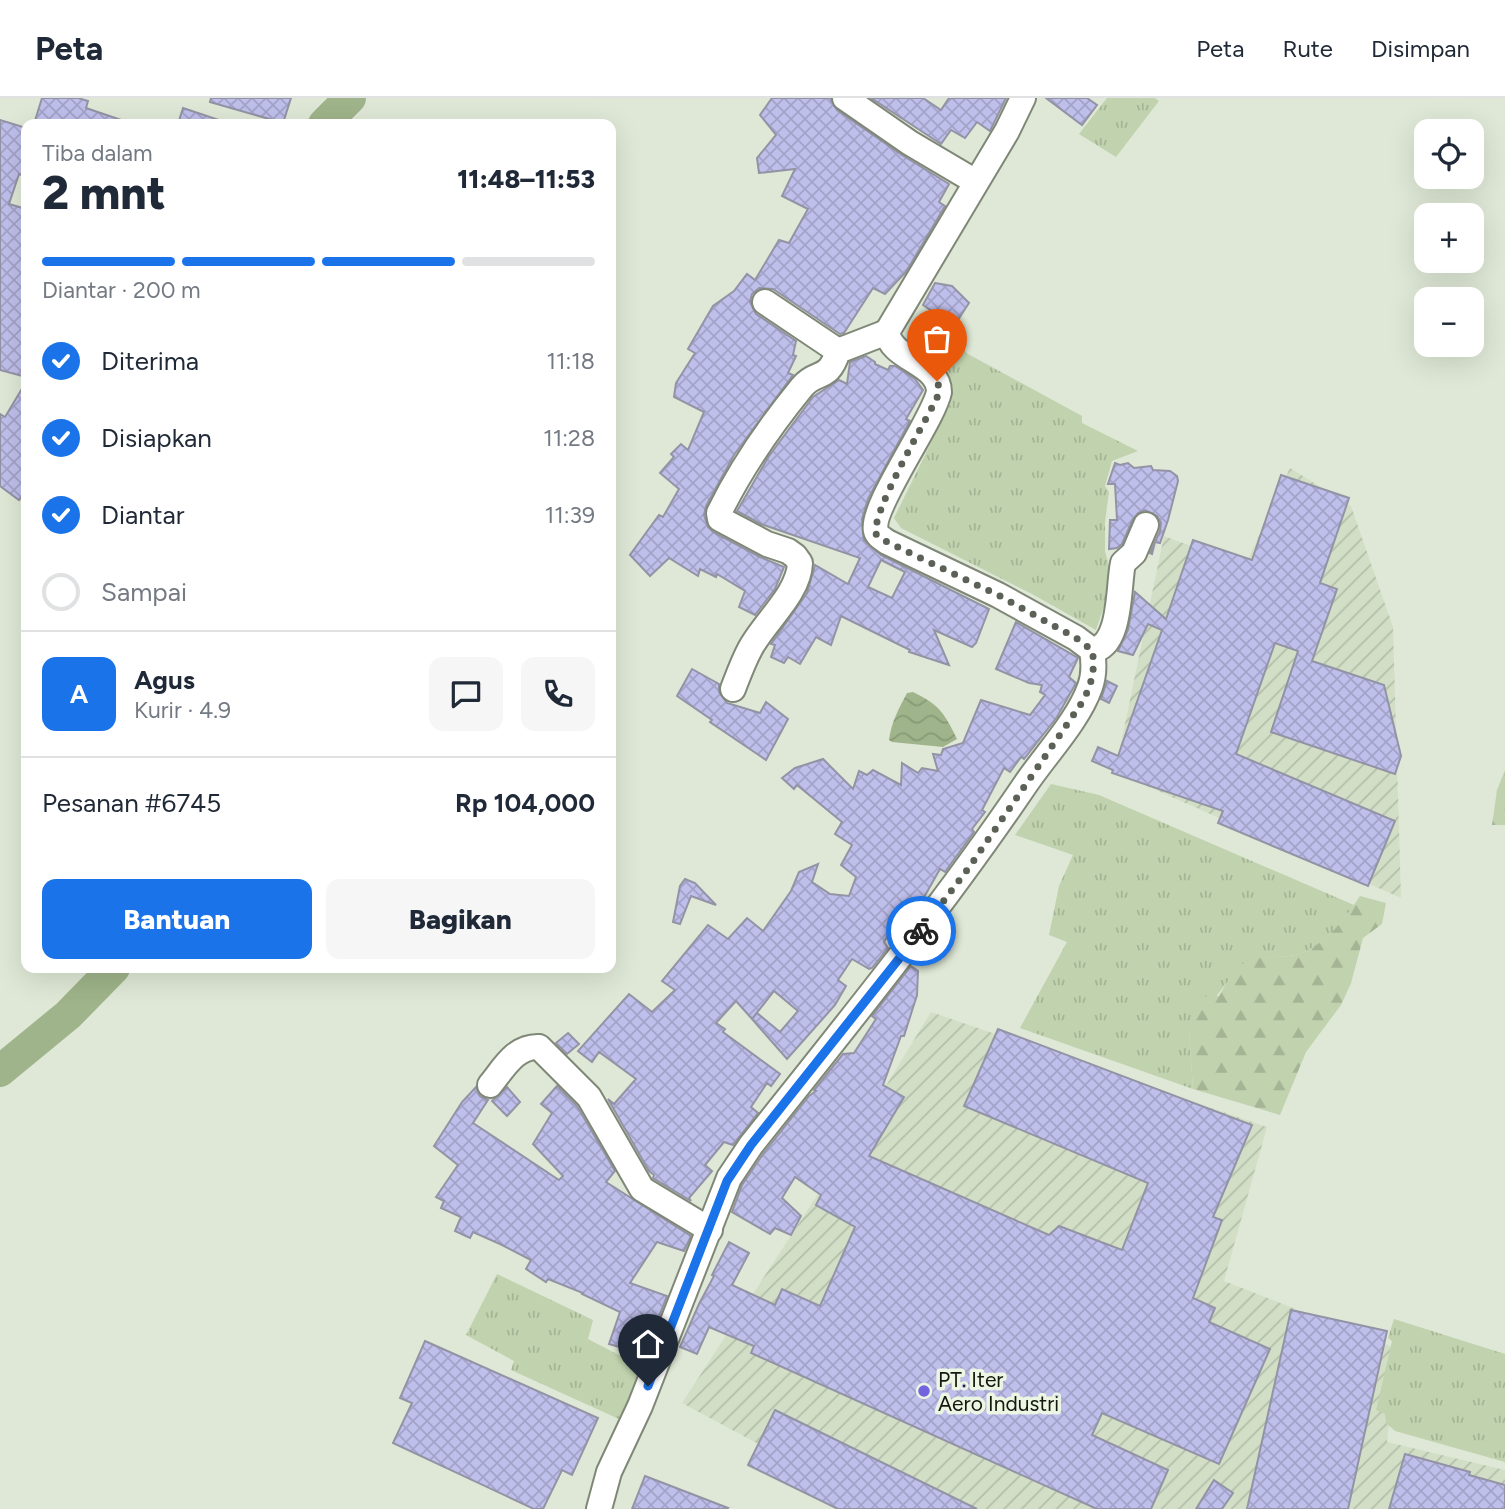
<!DOCTYPE html>
<html lang="id">
<meta charset="utf-8">
<style>
body{margin:0;font-family:Figtree,sans-serif;background:#f6f6f7;color:#1f2937;height:100vh;display:flex;flex-direction:column;font-size:26px;white-space:nowrap}
*{box-sizing:border-box;margin:0}
p{font-size:23px;color:#747a83}
.icon{flex:none;width:38px;height:38px;fill:none;stroke:currentColor;stroke-width:2;stroke-linecap:round;stroke-linejoin:round}
.map{position:relative;flex:1;overflow:hidden}
.side{position:absolute;left:21px;top:21px;width:595px;height:854px;display:flex;flex-direction:column;background:#fff;border-radius:14px;box-shadow:0 7px 28px #0002}
.side>*{flex:none}
.fabs{position:absolute;left:1414px;top:21px;display:grid;gap:14px}
.fabs a{display:grid;place-items:center;width:70px;height:70px;border-radius:14px;background:#fff;box-shadow:0 7px 28px #0002;font-size:35px}
.pin{position:absolute;display:grid;place-items:center;width:60px;height:60px;color:#fff;margin:-72px -30px;border-radius:50% 50% 50% 0;rotate:-45deg;box-shadow:0 0 7px #0007}
.pin .icon{rotate:45deg}
.courier{position:absolute;display:grid;place-items:center;width:70px;height:70px;margin:-35px;border:5px solid #1a73e8;border-radius:50%;background:#fff;color:#222;box-shadow:0 2px 9px #0007}
.overview em{font-style:normal;font-weight:800}
.overview div{display:flex;flex-direction:column-reverse}
.overview{display:flex;align-items:center;justify-content:space-between;height:119px;padding:0 21px}
h1{font-size:46px;font-weight:800;line-height:52px}
.bar{display:grid;grid-template-columns:repeat(4,1fr);gap:10px 7px;align-content:center;height:84px;padding:0 21px}
.bar i{height:9px;border-radius:5px;background:#e0e1e3}
.bar .on{background:#1a73e8}
.bar p{grid-column:span 4}
.line{display:flex;align-items:center;gap:18px;padding:0 21px;border-top:2px solid #e0e1e3}
.line div{flex:1}
.round{display:grid;place-items:center;flex:none;width:74px;height:74px;border-radius:14px;background:#f6f6f7}
ol{padding:0 21px;list-style:none}
li{display:flex;align-items:center;gap:21px;height:77px}
li p{margin-inline-start:auto}
li .icon{padding:7px;border-radius:50%;background:#1a73e8;color:#fff;stroke-width:4}
li:last-child{color:#747a83}
li i{width:38px;height:38px;border:4px solid #e0e1e3;border-radius:50%}
.primary-button{display:flex;gap:14px;margin-top:auto;padding:14px 21px}
.primary-button a{flex:1;height:80px;border-radius:14px;background:#1a73e8;color:#fff;font-size:28px;font-weight:800;line-height:80px;text-align:center}
.primary-button a+a{background:#f6f6f7;color:#1f2937}
header{display:flex;align-items:center;gap:42px;box-sizing:border-box;height:98px;padding:0 35px;background:#fff;border-bottom:2px solid #e0e1e3}
header strong{font-size:33px}
nav{display:flex;gap:38px;margin-inline-start:auto;font-size:24px}
.map>svg:first-child{display:block}
</style>
<header>
<strong>Peta</strong>
<nav><a>Peta</a><a>Rute</a><a>Disimpan</a></nav>
</header>
<div class="map">
<svg width="1505" height="1411" viewBox="0 0 1505 1411">
<defs>
<pattern id="industrial-furrows" width="10" height="10" patternUnits="userSpaceOnUse" patternTransform="scale(1.75)"><rect width="10" height="10" fill="#d2dfc6"/><path d="M-1 1l2-2M0 10L10 0M9 11l2-2" fill="none" stroke="#b3bfa9"/></pattern>
<pattern id="grass-tufts" width="24" height="20" patternUnits="userSpaceOnUse" patternTransform="scale(1.75)"><rect width="24" height="20" fill="#c0d2ae"/><path d="M3 7l-1-3M5 7V3M7 7l1-3M15 17l-1-3M17 17v-4M19 17l1-3" fill="none" stroke="#a4b495"/></pattern>
<pattern id="forest-firs" width="22" height="20" patternUnits="userSpaceOnUse" patternTransform="scale(1.75)"><rect width="22" height="20" fill="#c0d2ae"/><path d="M5 1l3.5 6h-7zM16 11l3.5 6h-7z" fill="#a4b495"/></pattern>
<pattern id="water-waves" width="16" height="10" patternUnits="userSpaceOnUse" patternTransform="scale(1.75)"><rect width="16" height="10" fill="#9fb48a"/><path d="M0 5q4-4 8 0t8 0" fill="none" stroke="#889a76"/></pattern>
<pattern id="building-cross-hatch" width="8" height="8" patternUnits="userSpaceOnUse" patternTransform="scale(1.75)"><rect width="8" height="8" fill="#bfbfec"/><path d="M0 0l8 8M0 8l8-8" fill="none" stroke="#a3a3c9"/></pattern>
</defs>
<rect width="100%" height="100%" fill="#dfe8d6"/>
<!-- industrial -->
<g fill="url(#industrial-furrows)">
<path d="M1290,370L1351,408L1393,529L1401,800L1115,674L1164,438L1245,468Z"/>
<path d="M931,914L1267,1029L1224,1183L1398,1251L1387,1344L1505,1372V1411H879L682,1305L853,1042Z"/>
</g>
<!-- grass -->
<g fill="url(#grass-tufts)">
<path d="M1107,0H1155L1159,3L1116,59L1079,36Z"/>
<path d="M959,247L968,256L1082,318V325L1138,353L1112,363L1105,388L1109,394L1105,424V453L1109,468V493L1096,532L1032,496L901,430L894,420L950,306L952,292L942,278Z"/>
<path d="M1051,686L1099,697L1354,807C1341,826 1324,846 1302,855C1286,861 1265,857 1248,863C1238,867 1200,921 1189,933L1193,991L1020,930L1067,844L1049,837L1059,788L1073,757L1015,737Z"/>
<path d="M497,1176L593,1222L588,1241L642,1269L621,1322L511,1272L514,1263L466,1237Z"/>
<path d="M1394,1221L1505,1256V1364L1395,1333L1386,1325L1385,1316L1376,1312L1392,1243L1388,1240Z"/>
</g>
<!-- forest -->
<g fill="url(#forest-firs)">
<path d="M1505,672V727H1492L1497,692Z"/>
<path d="M1360,798L1386,805L1382,826L1363,840L1351,885L1341,907L1306,954L1280,1017L1193,991L1189,933L1197,899L1219,898C1226,887 1234,869 1247,863C1261,857 1286,861 1302,855C1327,845 1346,819 1360,798Z"/>
</g>
<!-- water -->
<path fill="url(#water-waves)" d="M913,594C940,607 944,615 957,641L943,649L892,644L889,642C891,625 899,610 907,595Z"/>
<g fill="none" stroke-linecap="round" stroke-linejoin="round">
<!-- river -->
<g stroke="#9fb48a" stroke-width="32">
<path d="M324,26L350,0"/>
<path d="M0,973L68,917L114,870"/>
</g>
</g>
<!-- building -->
<g fill="url(#building-cross-hatch)" stroke="#9393a5" stroke-width="2" fill-rule="evenodd">
<path d="M42,0H78L88,3L86,10L127,24V26H34Z"/>
<path d="M211,0H291L283,25L210,4Z"/>
<path d="M772,0H830L837,12L902,57L949,86L939,104L945,108L906,174L885,196L873,190L844,235L840,236L773,191L759,190L752,196L750,204L756,216L796,243L793,257L796,258L788,275L793,277L734,357L706,408L704,417L708,429L713,434L760,459L784,469L775,491L755,517L739,509L745,493L717,476L716,479L700,471L698,478L669,460L650,478L630,457L659,417L663,419L679,391L660,375L674,359L671,356L681,346L688,352L704,314L674,299L676,285L695,255L688,251L713,208L734,193L747,176L755,182L779,142L789,145L808,111L782,98L795,71L759,75L757,60L776,37L760,17Z"/>
<path d="M871,0H923L941,12L949,0H1006L990,33L977,24L965,40L951,32L941,46Z"/>
<path d="M1046,0H1087L1097,7L1082,27Z"/>
<path d="M183,10L225,24L224,26H178Z"/>
<path d="M0,22L26,30V79L19,76L9,106L26,111V279L0,272Z"/>
<path d="M935,185L952,188L969,205L954,228L923,207Z"/>
<path d="M866,258L875,264V266L888,272L890,268H895L915,281L923,292L906,321L910,323L868,401L862,421L864,442L881,457L989,511L976,545L972,549L934,532L949,567L909,554L910,552L841,518L831,547L816,539L800,566L788,559L784,565L771,559L775,547L771,546L807,495L815,467L848,486L860,460L761,426L737,413L769,358L813,299L839,282L847,286L850,264ZM881,462L905,474L892,500L868,489Z"/>
<path d="M26,284V393L19,402L0,388V316L5,319Z"/>
<path d="M1115,365L1120,367L1128,365L1134,370L1151,368L1153,372L1170,373L1177,378L1178,383L1168,422L1160,445L1155,444L1152,456L1150,455L1160,433L1161,425L1157,418L1145,412L1138,415L1133,421L1122,446L1117,450L1109,451L1110,422H1117L1115,386H1108Z"/>
<path d="M1281,377L1349,400L1320,485L1337,491L1312,563L1384,587L1401,658L1395,676L1271,634L1298,553L1275,545L1236,656L1395,723L1368,788L1218,725L1223,713L1112,675L1113,672L1092,663L1098,649L1118,658L1162,532L1148,526L1133,557L1118,553L1128,532L1135,494L1166,521L1193,442L1252,462Z"/>
<path d="M1016,524L1078,560L1069,579L1076,585L1057,619L1024,661L1021,659L1010,674L1004,670L982,712L985,714L972,731L974,734L945,774L940,771L923,801L920,799L898,826L895,825L884,844L888,850L872,870L869,871L852,861L838,882L846,888L835,907L787,961L752,921L757,915L780,934L798,913L774,893L752,921L736,903L716,925L725,931L723,934L780,976L771,988L767,985L751,1009L758,1015L733,1047L724,1044L705,1067L712,1073L689,1100L691,1103L653,1080L654,1077L649,1073L608,1001L614,1006L636,981L599,954L592,964L578,953L629,896L652,914L675,892L662,883L708,827L728,841L747,820L763,833L791,793L799,774L818,766L812,784L830,796L849,798L856,779L841,767L852,747L835,736L842,724L797,687L794,691L782,680L795,670L823,661L853,691L859,673L867,677L873,672L901,687L902,665L918,675L922,670L938,673L933,656L941,657L943,651L963,645L981,602L1030,617L1045,597L1040,594L1042,587L1029,585L996,571Z"/>
<path d="M692,571L719,586V594L727,605L760,615L766,604L788,621L766,662L710,624L712,622L677,598Z"/>
<path d="M1107,583L1117,588L1109,605L1101,601Z"/>
<path d="M685,781L695,785L716,807L691,798L680,826L673,824L680,788Z"/>
<path d="M911,868L918,873L917,897L904,938H901L883,987L904,999L869,1058L1049,1137L1059,1128L1122,1152L1148,1085L964,1008L998,931L1252,1027L1213,1119L1222,1122L1193,1200L1215,1210L1209,1224L1270,1251L1219,1366L1102,1315L1092,1337L1168,1372L1151,1411H1097L751,1255L754,1248L709,1229L697,1256L680,1249L699,1206L714,1178L712,1177L729,1144L749,1155L732,1187L775,1207L782,1191L820,1208L855,1129L816,1107L821,1097L795,1079L782,1100L801,1118L791,1137L775,1130L770,1136L732,1114L742,1087L763,1056L809,998L816,993L814,992L843,956L854,955L876,921L872,918Z"/>
<path d="M568,935L579,946L567,956L556,945Z"/>
<path d="M557,988L577,1008L615,1073L606,1084L691,1138L684,1153L657,1144L630,1185L667,1198L654,1231L635,1225L626,1251L609,1246L620,1214L582,1196L583,1195L548,1181L546,1184L526,1171L531,1162L500,1146L473,1134L470,1140L455,1133L461,1119L441,1110L444,1103L436,1099L458,1067L434,1048L462,1004L476,989L480,998L488,1002L473,1025L559,1082L563,1078L533,1046L552,1015L541,1006Z"/>
<path d="M507,989L520,1004L507,1018L492,1003Z"/>
<path d="M1291,1212L1387,1233L1348,1411H1247Z"/>
<path d="M425,1243L598,1320L572,1377L562,1372L543,1411H534L393,1345L412,1305L400,1300Z"/>
<path d="M775,1312L977,1411H838L748,1367Z"/>
<path d="M1405,1356L1470,1374L1469,1377L1505,1387V1411H1389Z"/>
<path d="M645,1378L728,1410L727,1411H632Z"/>
<path d="M1214,1382L1233,1395L1222,1411H1196Z"/>
</g>
<g fill="none" stroke-linecap="round" stroke-linejoin="round">
<defs>
<g id="minor">
<path d="M845,0L910,45L976,84"/>
<path d="M765,204L838,253"/>
<path d="M1092,552C1122,549 1118,487 1123,465L1134,455L1146,427"/>
<path d="M733,591C738,578 743,564 750,551C764,524 799,496 800,465L795,458L788,453L767,446L720,421L719,415C741,370 771,327 802,289C817,271 828,285 838,253L887,234"/>
<path d="M490,987C504,970 515,948 539,949L589,999L642,1091L710,1132"/>
<path d="M599,1411L609,1374L640,1308L729,1080L751,1047C845,929 940,812 1025,687C1045,657 1078,623 1090,589C1094,578 1094,564 1092,552L1076,540L998,497L887,444C883,441 877,438 876,433C869,411 933,323 939,294C939,264 891,262 887,234L1007,33L1023,0"/>
</g>
</defs>
<!-- minor casing -->
<use href="#minor" stroke="#7f8877" stroke-width="28"/>
<!-- minor -->
<use href="#minor" stroke="#fff" stroke-width="24"/>
</g>
<g fill="none" stroke-linecap="round" stroke-linejoin="round">
<!-- done -->
<path stroke="#5b6156" stroke-width="7" stroke-dasharray="0 12.6" d="M921,833L970,768L1083,603C1091,587 1096,571 1092,552L1076,540L998,497L887,444L876,436C871,415 925,324 937,300L939,289L937,283"/>
<!-- route -->
<path stroke="#1a73e8" stroke-width="9" d="M648,1288L727,1083L751,1047L921,833"/>
</g>
<!-- markers -->
<circle fill="#7363de" stroke="#ecf6e3" stroke-width="2.5" cx="924" cy="1293" r="7"/>
<g text-anchor="middle" dominant-baseline="central" stroke-width="7" stroke-linejoin="round" paint-order="stroke">
<!-- poi labels -->
<g font-size="21" fill="#141811" stroke="#ecf6e3" text-anchor="start">
<text x="938" y="1281">PT. Iter<tspan x="938" dy="24">Aero Industri</tspan></text>
</g>
</g>
</svg>
<div class="fabs">
<a><svg class="icon" aria-label="locate" viewBox="0 0 24 24"><circle cx="12" cy="12" r="6"/><path d="M12 2v4M12 18v4M2 12h4M18 12h4"/></svg></a>
<a>+</a>
<a>−</a>
</div>
<div class="pin" style="left:937px;top:283px;background:#ea580c"><svg class="icon" aria-label="bag" viewBox="0 0 24 24"><path d="M5 8h14l-1 12H6zM9 8a3 3 0 0 1 6 0"/></svg></div>
<div class="pin" style="left:648px;top:1288px;background:#1f2937"><svg class="icon" aria-label="home" viewBox="0 0 24 24"><path d="M3 11l9-7 9 7M6 9v11h12V9"/></svg></div>
<div class="courier" style="left:921px;top:833px"><svg class="icon" aria-label="bike" viewBox="0 0 24 24"><circle cx="6" cy="16" r="4"/><circle cx="18" cy="16" r="4"/><path d="M6 16l4-8h5l3 8M10 8l3 8H6M13 5h3"/></svg></div>
<section class="side">
<div class="overview"><div><h1>2 mnt</h1><p>Tiba dalam</p></div><em>11:48–11:53</em></div>
<div class="bar"><i class="on"></i><i class="on"></i><i class="on"></i><i></i><p>Diantar · 200 m</p></div>
<ol>
<li><svg class="icon" aria-label="check" viewBox="0 0 24 24"><path d="M5 12l5 5 9-10"/></svg>Diterima<p>11:18</p></li>
<li><svg class="icon" aria-label="check" viewBox="0 0 24 24"><path d="M5 12l5 5 9-10"/></svg>Disiapkan<p>11:28</p></li>
<li><svg class="icon" aria-label="check" viewBox="0 0 24 24"><path d="M5 12l5 5 9-10"/></svg>Diantar<p>11:39</p></li>
<li><i></i>Sampai</li>
</ol>
<div class="line" style="height:126px"><b class="round" style="background:#1a73e8;color:#fff">A</b><div><b>Agus</b><p>Kurir · 4.9</p></div><a class="round"><svg class="icon" aria-label="chat" viewBox="0 0 24 24"><path d="M4 5h16v11H9l-5 4z"/></svg></a><a class="round"><svg class="icon" aria-label="phone" viewBox="0 0 24 24"><path d="M5 4h4l2 5-3 2q2 4 5 5l2-3 5 2v4C11 20 4 13 5 4z"/></svg></a></div>
<div class="line" style="height:91px"><div>Pesanan #6745</div><b>Rp 104,000</b></div>
<div class="primary-button"><a>Bantuan</a><a>Bagikan</a></div>
</section>
</div>
